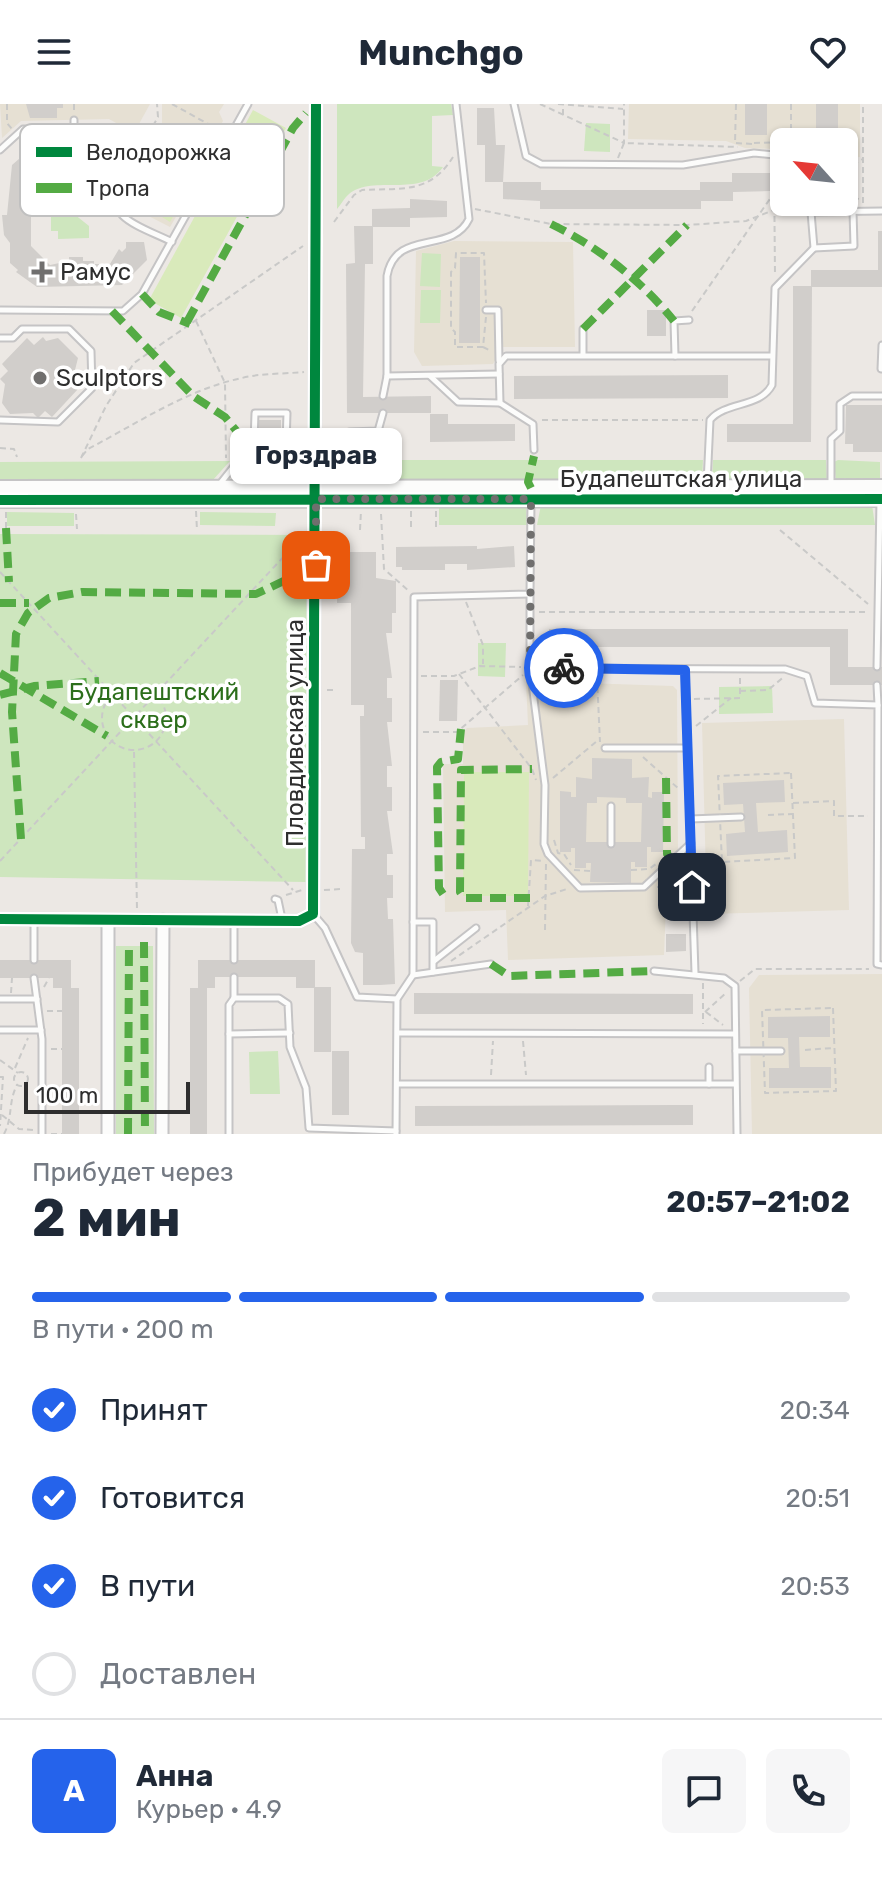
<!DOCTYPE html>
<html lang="ru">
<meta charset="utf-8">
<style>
body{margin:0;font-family:Rubik,sans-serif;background:#f6f6f7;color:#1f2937;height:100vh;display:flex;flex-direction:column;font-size:30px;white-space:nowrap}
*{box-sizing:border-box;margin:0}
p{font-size:26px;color:#747a83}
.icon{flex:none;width:44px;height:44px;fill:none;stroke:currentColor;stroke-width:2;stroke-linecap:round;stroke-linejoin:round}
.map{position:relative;height:1030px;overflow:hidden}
.sheet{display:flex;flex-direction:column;background:#fff;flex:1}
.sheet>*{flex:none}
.needle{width:52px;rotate:297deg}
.buttons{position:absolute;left:770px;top:24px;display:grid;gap:16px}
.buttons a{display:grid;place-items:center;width:88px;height:88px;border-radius:12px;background:#fff;box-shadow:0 2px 6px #0004;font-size:40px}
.scale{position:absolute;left:24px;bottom:20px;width:166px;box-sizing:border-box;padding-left:8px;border:4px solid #2e2e2e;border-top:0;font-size:22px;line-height:28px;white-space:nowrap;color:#2e2e2e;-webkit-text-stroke:6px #fff;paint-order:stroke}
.pin{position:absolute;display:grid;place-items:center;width:68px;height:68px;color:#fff;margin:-34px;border-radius:16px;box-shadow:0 4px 12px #0006}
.courier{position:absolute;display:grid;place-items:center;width:80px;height:80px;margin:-40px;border:6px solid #2563eb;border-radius:50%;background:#fff;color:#222;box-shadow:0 2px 10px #0007}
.bubble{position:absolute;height:56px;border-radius:12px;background:#fff;box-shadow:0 2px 6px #0004;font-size:26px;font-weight:700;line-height:56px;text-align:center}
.summary em{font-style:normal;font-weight:700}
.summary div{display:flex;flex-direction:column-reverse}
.summary{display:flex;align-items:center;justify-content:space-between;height:136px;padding:0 32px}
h1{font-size:52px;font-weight:700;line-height:60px}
.bar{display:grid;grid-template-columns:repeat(4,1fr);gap:12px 8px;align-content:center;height:96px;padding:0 32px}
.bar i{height:10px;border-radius:6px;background:#e0e1e3}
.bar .on{background:#2563eb}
.bar p{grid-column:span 4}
.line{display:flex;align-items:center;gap:20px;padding:0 32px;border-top:2px solid #e0e1e3}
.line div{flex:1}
.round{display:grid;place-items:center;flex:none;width:84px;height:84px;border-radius:12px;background:#f6f6f7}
ol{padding:0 32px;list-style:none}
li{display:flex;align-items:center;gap:24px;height:88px}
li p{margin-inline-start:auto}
li .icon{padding:8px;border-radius:50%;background:#2563eb;color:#fff;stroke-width:4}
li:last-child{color:#747a83}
li i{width:44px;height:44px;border:4px solid #e0e1e3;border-radius:50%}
header{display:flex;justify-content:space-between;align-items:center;height:104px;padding:0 32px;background:#fff;font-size:36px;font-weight:700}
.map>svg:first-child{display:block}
</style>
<header><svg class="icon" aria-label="menu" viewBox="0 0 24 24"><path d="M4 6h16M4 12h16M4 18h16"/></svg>Munchgo<svg class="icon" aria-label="heart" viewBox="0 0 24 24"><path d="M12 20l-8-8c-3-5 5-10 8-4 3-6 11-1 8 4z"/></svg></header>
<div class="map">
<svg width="882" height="1030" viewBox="0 0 882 1030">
<rect width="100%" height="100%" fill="#ece8e4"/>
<!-- education -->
<g fill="#e6e0d3">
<path d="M0,0H150L134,29L109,15L21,17L2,34Z"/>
<path d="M162,0H224L219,8L223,17L215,31L217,43L170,123L127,101L162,36Z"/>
<path d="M629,0H860V53L844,54V38H784V51L774,45L745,44L726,37L628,35Z"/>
<path d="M454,137L573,138L575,243H503L493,260L422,262L414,248L416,147Z"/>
<path d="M526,577L673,582L677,586L678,751L686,758L688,799L666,802L664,851L508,856L506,806L445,808L443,660H463V628L467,624L528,621Z"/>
<path d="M844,615L849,806L707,810L702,619Z"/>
<path d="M882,870V1030H752L749,884L759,871Z"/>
</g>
<!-- green -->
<g fill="#cee6be">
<path d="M337,0H451L453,11L432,12V62L443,63C421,95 373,70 349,90C344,94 341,101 337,105Z"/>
<path d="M586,19L610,20V48L584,47Z"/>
<path d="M51,101L64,102L89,122V134L58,135V127H51Z"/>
<path d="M422,149L441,150L440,183L420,182Z"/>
<path d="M421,186H441L440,219H420Z"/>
<path d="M360,356H703L702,377L355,378V361Z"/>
<path d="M713,356H826L827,377H712Z"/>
<path d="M838,356L880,358V376L836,377L834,358Z"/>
<path d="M230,357L212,377L0,378V358Z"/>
<path d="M252,357H291V378L259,375L251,363Z"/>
<path d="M439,401H526L527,421H439Z"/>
<path d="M541,401H872L875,421H537Z"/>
<path d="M7,408L74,409V422H7Z"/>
<path d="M200,408L276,409L275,422L200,421Z"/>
<path d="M0,430L308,431L306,778L0,773Z"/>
<path d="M478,539H506L505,573L478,572Z"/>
<path d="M772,582L773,609L719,610V583Z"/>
<path d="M116,842H153L154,1030H116Z"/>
<path d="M278,947L280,990H250L249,948Z"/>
</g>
<!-- pitch -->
<g fill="#d9eabb">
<path d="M253,6L286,24L181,214L149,196Z"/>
<path d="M179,19L199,30L179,67L159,56Z"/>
<path d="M204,38L212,43L170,118L162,113Z"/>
<path d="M464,668H529L528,792H463Z"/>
</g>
<!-- building -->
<g fill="#d1cecb" fill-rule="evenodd">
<path d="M26,0H63V4H57V14H30Z"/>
<rect x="745" y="0" width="22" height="31"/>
<rect x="816" y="0" width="22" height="32"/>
<path d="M477,4H494L496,41H505L503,78H485V41H477Z"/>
<path d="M60,40H100V64L71,71V67L47,64L31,84V142L50,161L69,157V153H83V157H94V160H110L119,145L122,148L126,144V138H144L147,156L122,181L37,183L16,168L18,166L10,159V139L4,131L2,111H7L12,61L34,42Z"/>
<path d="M732,69H770V87L733,88V97H701V105H540V97L503,95V78H541V86H700V78H732Z"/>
<path d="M410,95L447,97V113L410,114V123H373V160H365L363,293L431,292V309H347L346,160L355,159L354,122H372V105L410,104Z"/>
<path d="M878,127H882V183H812L811,338H727V320H793V182H811V166H878Z"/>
<path d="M460,153H480V239H459Z"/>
<rect x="647" y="206" width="19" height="26"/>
<path d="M43,233L46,237L58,234L78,254L75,266L79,272L73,280L78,285L52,313L45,307L38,314L33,309L10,310L2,299L5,280L0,275L8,267L2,260L27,234L34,241Z"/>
<path d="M728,271V294L514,295V272Z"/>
<path d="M846,301H882V348H853V340H845Z"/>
<path d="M430,310H448V320H515V337L430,338Z"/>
<rect x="259" y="316" width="22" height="13"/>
<path d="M477,442V445L514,442L515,463L467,466V460H445V466H402V463H396V443Z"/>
<path d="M349,448H376V474L396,477V509H392V529H386L392,574H387V594H392V618H387L392,662H387V683H392V707H387L393,750H387V771H393V794H387L388,815H393L395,880L380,881H363V849L355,848L351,839L352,745H365V733H361L360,612H364V601H351V499H337L338,455Z"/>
<path d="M549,525H848V563H882V581H830V543H549Z"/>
<path d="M440,576H458L457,617H439Z"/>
<path d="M592,654L632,655V674L649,673L648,693L652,694V688H664L663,748H651V743H647V763H635V758H631V779L590,778L591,759H586V764H575V744H571V748H560V687L571,688V693H576V673L592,675ZM597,693L626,694V699H642L641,738H586L587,699H597Z"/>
<path d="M784,676L785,698L756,699L758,728L787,726L788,748L727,752L726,730L745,728L743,700L724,701L723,679Z"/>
<path d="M666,830H686V847L666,848Z"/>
<path d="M0,856H71V884H79V1030H62V884H53V874H0Z"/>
<path d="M198,856H315V883H331V948H314V884H296V873H215V884H207V1030H190V884H198Z"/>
<path d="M414,889L693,890V910H414Z"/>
<path d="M830,912V933H799L800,963H831V984H769V964H789L788,934H768V913Z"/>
<rect x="332" y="947" width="17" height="64"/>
<path d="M674,1001H693V1021L415,1022V1002Z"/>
</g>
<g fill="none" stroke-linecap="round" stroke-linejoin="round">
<defs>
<g id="service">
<path d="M456,0L469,115C452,151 395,124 387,172V272L499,270"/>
<path d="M514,0L526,52L541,60L683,61L754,49L774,51L784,60"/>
<path d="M74,25V16"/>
<path d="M218,26L230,32"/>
<path d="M0,46L23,25L107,26C128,47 101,89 122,111C134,123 157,130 172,138"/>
<path d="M811,108L882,107"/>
<path d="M814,144L854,142L853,107"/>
<path d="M0,206L123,207L142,190L248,0"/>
<path d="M486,206H498L499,257"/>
<path d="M583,225V251"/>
<path d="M0,234H13L22,225H69L91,247L92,284L58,318L0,316"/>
<path d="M675,252L674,217L689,216"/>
<path d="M881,265L882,241"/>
<path d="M430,272L458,298L500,299L499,260L506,252H772"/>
<path d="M383,292L387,272"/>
<path d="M500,299L533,320L534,346"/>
<path d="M349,328L378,327L383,309"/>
<path d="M254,338L286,340L287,309H255L254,338L246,363L260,382"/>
<path d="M262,340V329"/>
<path d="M268,340V329"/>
<path d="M273,340L274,329"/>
<path d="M278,340V329"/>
<path d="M707,380L710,316C726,297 760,304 772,281L775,184L814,144L811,108L805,98"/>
<path d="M219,381L250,342"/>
<path d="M831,382V335L840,327V300L852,292H882"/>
<path d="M530,490V564L785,565L807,572L815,599L878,601L877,860L882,861"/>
<path d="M877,563L880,396"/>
<path d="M530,564L545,681L544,740L548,750L580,784L644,783L691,739"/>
<path d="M685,566L695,869"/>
<path d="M877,581L878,601"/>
<path d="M605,644H687"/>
<path d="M690,715L741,713"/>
<path d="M611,740V702"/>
<path d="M275,795L278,796L282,815"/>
<path d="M313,810L325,824L357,893L397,895"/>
<path d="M413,818H433V868"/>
<path d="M34,856V817"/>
<path d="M234,856V817"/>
<path d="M434,857L476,824"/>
<path d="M654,867L724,874L735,882L737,1030"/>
<path d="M413,871L491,860"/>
<path d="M34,874L42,935V1030"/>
<path d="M234,894V873"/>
<path d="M0,895H37"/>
<path d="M0,926H41"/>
<path d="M398,929L735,930"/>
<path d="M229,930L290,929"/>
<path d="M736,947H781"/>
<path d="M397,980H735"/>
<path d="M709,980V963"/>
<path d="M229,1030V901L234,894H279L288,900L290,943L306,984L309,1024L396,1027"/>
<path d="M396,1030L397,895L413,871L414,493L530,490L531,397"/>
</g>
<g id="minor">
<path d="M0,815L299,817L313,810L316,0"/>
<path d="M108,816V1030"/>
<path d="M162,1030L163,816"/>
</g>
<g id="tertiary">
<path d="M0,384L882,383"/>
<path d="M0,396L882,395"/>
</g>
</defs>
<!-- service casing -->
<use href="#service" stroke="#c5c4c5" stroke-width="9"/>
<!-- minor casing -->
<use href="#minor" stroke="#c5c4c5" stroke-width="15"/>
<!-- tertiary casing -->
<use href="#tertiary" stroke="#c5c4c5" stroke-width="18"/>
<!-- path -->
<g stroke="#c9c9c8" stroke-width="2" stroke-dasharray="6 4" stroke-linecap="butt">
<path d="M7,0V19L12,25"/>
<path d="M74,0V7"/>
<path d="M172,0L210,21"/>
<path d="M540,0L624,39V0"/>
<path d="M558,0L623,5"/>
<path d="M736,0L735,39L753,40"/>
<path d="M791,0V38"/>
<path d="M563,11V0"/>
<path d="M238,39L246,43"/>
<path d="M754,39L784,38"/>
<path d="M124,41H142L158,13L157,0"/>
<path d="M618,54L624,39L738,43"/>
<path d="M774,62L775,171"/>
<path d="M844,66L863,55"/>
<path d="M844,89L861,96"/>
<path d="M863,99V0"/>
<path d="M475,105L551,120L687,121L746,117L794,98"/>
<path d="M334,118L354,91L362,86C402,84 430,90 453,53"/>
<path d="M692,207L774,89"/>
<path d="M486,213L483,243L489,246"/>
<path d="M196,217L225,279L226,354"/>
<path d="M483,243H455V228L451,224V168L455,164L456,149H484L486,199"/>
<path d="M542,316H703"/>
<path d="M386,330L388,352"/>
<path d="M349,337V352"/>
<path d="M0,344L14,345L17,353"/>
<path d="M82,352L88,345C136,320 188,285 242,274C262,269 284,270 304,268"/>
<path d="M81,354L106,302L134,259L303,142"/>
<path d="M196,407L197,426"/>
<path d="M411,407V426"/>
<path d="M436,407V426"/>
<path d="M76,410L77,425"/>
<path d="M381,410L384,465L410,488"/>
<path d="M6,424V407"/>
<path d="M360,426L361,407"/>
<path d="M780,426L868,500"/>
<path d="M0,468L293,786"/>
<path d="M466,498L483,541V560"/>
<path d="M539,508H869"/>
<path d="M459,570L532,665L536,676"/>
<path d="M421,572H454L480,562L521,563"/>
<path d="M597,573L600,638"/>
<circle cx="134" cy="614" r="32"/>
<path d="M327,586H337"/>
<path d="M740,587L768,586L785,572"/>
<path d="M694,595L740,594V574"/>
<path d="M696,622L731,594"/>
<path d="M423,628H457L523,571"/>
<path d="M134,648L137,805"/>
<path d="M643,653L680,686"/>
<path d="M791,669L795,754L722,758L718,672Z"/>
<path d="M553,674L597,637"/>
<path d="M793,699L834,697V712H868"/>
<path d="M768,711L792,710"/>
<path d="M554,736L558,749L564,750L571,761"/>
<path d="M0,757L302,433"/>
<path d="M574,766L590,767"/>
<path d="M631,766L649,765L656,760"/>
<path d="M657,783H683"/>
<path d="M324,786L341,785"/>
<path d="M286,791L302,786"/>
<path d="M528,802L531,756L543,757"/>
<path d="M545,826L546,759"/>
<path d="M451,857L545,792L567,785"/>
<path d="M740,877L755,865H869"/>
<path d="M703,879V920"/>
<path d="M44,883L49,874"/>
<path d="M11,889L12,874"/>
<path d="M833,904L836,987L765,989L762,906Z"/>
<path d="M47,907H62"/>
<path d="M705,908L726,889"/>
<path d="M706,908L723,921"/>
<path d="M523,937L526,971"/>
<path d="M51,945H62"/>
<path d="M805,946L833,944"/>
<path d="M0,956L18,969"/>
<path d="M15,964L28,934"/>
<circle cx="21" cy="975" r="7"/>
<path d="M491,971L493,937"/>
<path d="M0,973H3L0,1022"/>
<path d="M51,987H62"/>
<path d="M2,1011L19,1025L33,1026"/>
<path d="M4,1030C13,1013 8,998 17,981"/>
<path d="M51,1030H62"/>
</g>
<!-- service -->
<use href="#service" stroke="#fcfcfb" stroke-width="5"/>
<!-- minor -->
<use href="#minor" stroke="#fcfcfb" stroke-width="11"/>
<!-- tertiary -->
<use href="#tertiary" stroke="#fcfcfb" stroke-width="14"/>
<!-- quiet -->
<g stroke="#54ab44" stroke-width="8" stroke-dasharray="16 8" stroke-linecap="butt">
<path d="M551,120C598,143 641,176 674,217"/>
<path d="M142,190L159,208L190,220"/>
<path d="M112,207L193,292L225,313L258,353"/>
<path d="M187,218L293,24L306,9"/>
<path d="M583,225L687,121"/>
<path d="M531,384L528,378L534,352"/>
<path d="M6,424L9,478"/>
<path d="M0,499H29"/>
<path d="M0,569L107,632"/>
<path d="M0,591L34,582L99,577"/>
<path d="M666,674L667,750L673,756"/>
<path d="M21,735L12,608L16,530L28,509L49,494L82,488L256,490L335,453"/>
<path d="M443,790L439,784L437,663L441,658L458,655L461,625"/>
<path d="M530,794H464L460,788L461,666L532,665"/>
<path d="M144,838L145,1030"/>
<path d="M491,860L509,872L654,867"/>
<path d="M128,1030L129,838"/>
</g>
<defs>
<g id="cycleway">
<path d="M0,396L882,395"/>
<path d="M0,815L299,817L313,810L316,0"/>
</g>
</defs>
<!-- cycleway casing -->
<use href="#cycleway" stroke="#fff" stroke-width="15"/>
<!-- cycleway -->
<use href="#cycleway" stroke="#00873e" stroke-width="10"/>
</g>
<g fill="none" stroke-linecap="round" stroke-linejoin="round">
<!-- done -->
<path stroke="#706f6e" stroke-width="8" stroke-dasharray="0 14.4" d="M316,461V395H531L530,564H564"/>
<!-- route -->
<path stroke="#2563eb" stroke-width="10" d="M564,564L685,566L692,783"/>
</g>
<!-- markers -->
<g fill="#706f6e" stroke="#fff" stroke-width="3">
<path d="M38 156h8v8h8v8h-8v8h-8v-8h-8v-8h8z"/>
<circle cx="40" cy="274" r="8"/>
</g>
<g text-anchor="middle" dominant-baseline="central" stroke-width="7" stroke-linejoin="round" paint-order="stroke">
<!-- poi labels -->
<g font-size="24" fill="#2e2e2e" stroke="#fff" text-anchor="start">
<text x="60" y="168">Рамус</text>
<text x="56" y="274">Sculptors</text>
</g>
<!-- street labels -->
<g font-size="24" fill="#2e2e2e" stroke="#fff">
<text x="681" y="375">Будапештская улица</text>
<text transform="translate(295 629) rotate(-90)">Пловдивская улица</text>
</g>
<!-- park labels -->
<g font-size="24" fill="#2c6e1b" stroke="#fff">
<text x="154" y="588">Будапештский<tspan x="154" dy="28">сквер</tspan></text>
</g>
</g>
<!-- legend -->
<rect x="20" y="20" width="264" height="92" rx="12" fill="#fff" stroke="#c0c0c0" stroke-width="2"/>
<rect x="36" y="43" width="36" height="10" fill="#00873e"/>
<rect x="36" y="79" width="36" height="10" fill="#54ab44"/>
<g font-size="22" fill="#2e2e2e">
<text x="86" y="56">Велодорожка</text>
<text x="86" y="92">Тропа</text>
</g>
</svg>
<div class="buttons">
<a><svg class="needle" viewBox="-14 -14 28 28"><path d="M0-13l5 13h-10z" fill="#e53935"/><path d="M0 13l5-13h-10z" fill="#747a83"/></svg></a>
</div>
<div class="scale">100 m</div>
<div class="pin" style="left:316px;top:461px;background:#ea580c"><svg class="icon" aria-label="bag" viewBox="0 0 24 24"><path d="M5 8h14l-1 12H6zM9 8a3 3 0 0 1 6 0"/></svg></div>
<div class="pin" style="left:692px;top:783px;background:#1f2937"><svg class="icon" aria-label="home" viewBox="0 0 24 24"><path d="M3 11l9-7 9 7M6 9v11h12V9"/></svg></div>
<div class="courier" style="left:564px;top:564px"><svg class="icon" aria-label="bike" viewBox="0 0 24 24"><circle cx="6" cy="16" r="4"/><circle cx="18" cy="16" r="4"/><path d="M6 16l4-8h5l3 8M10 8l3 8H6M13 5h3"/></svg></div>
<div class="bubble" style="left:230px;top:324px;width:172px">Горздрав</div>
</div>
<section class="sheet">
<div class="summary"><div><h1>2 мин</h1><p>Прибудет через</p></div><em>20:57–21:02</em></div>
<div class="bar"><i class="on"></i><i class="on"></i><i class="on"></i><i></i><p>В пути · 200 m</p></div>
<ol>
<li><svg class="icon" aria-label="check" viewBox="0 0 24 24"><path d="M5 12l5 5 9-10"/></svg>Принят<p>20:34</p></li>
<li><svg class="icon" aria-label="check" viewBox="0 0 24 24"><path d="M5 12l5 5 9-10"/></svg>Готовится<p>20:51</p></li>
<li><svg class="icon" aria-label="check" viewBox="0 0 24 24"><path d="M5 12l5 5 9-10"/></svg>В пути<p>20:53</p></li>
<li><i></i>Доставлен</li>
</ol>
<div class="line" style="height:144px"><b class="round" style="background:#2563eb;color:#fff">А</b><div><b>Анна</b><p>Курьер · 4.9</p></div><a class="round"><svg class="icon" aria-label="chat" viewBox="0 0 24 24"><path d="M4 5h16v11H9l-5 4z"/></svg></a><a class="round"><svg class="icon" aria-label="phone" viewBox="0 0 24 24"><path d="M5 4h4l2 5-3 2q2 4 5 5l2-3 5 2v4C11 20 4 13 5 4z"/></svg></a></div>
</section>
